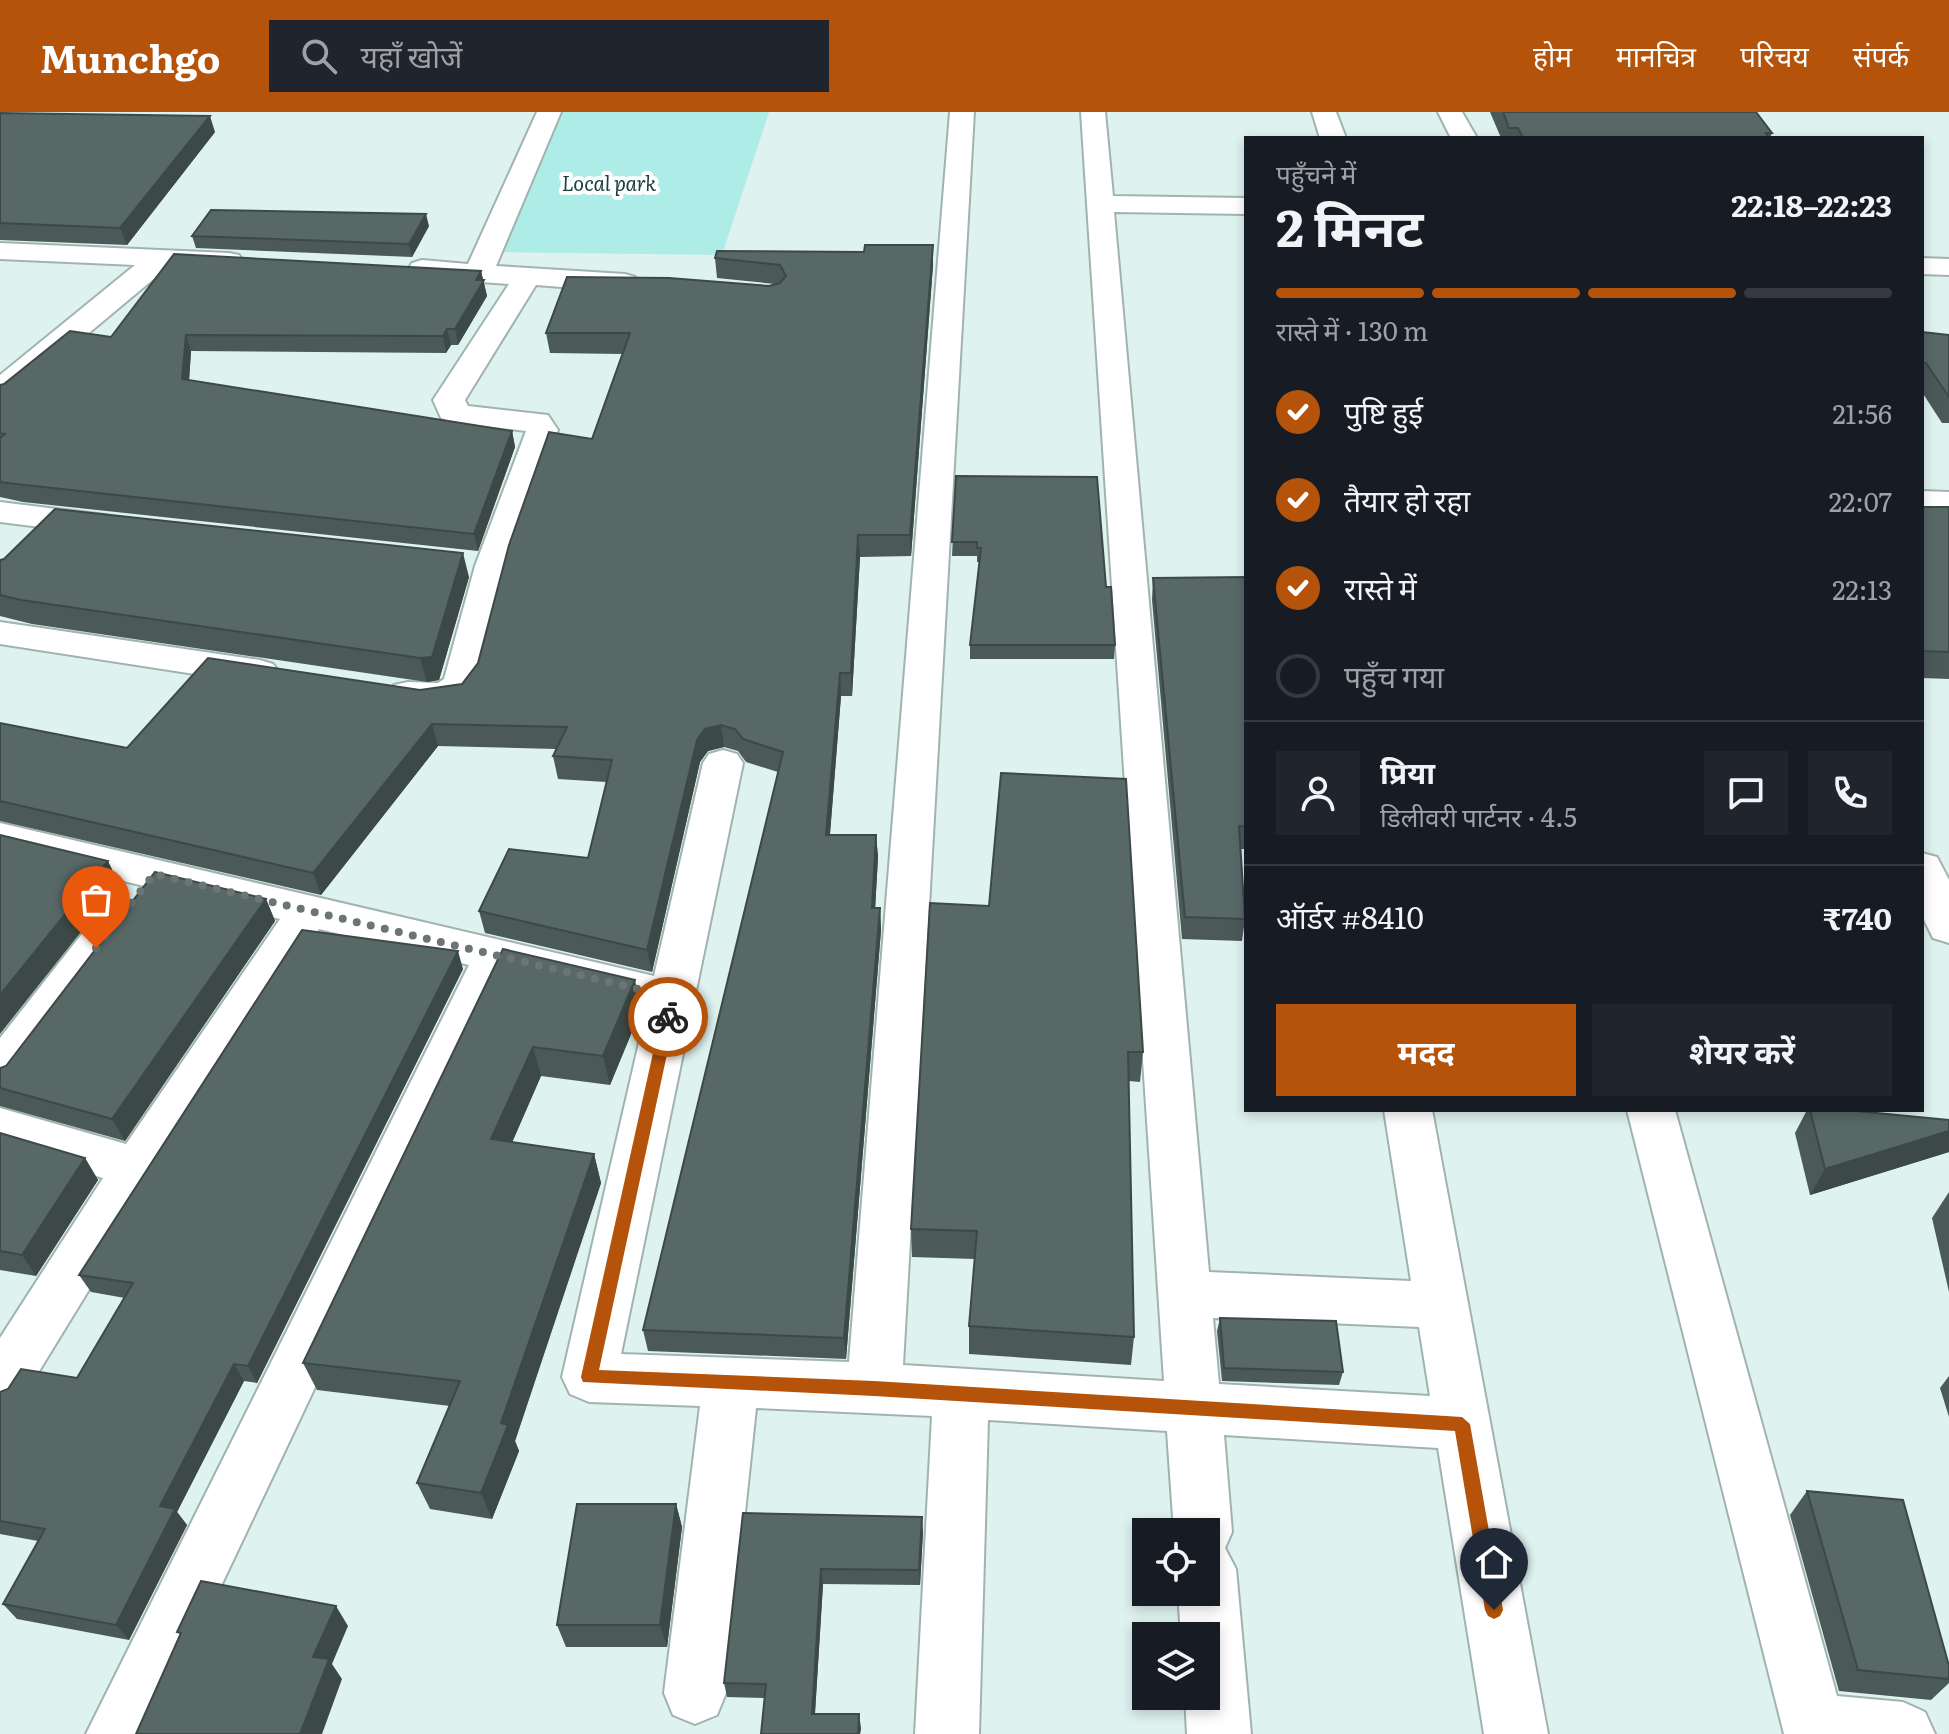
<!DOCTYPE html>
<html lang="hi">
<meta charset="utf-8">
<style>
body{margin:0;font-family:Literata,"Noto Sans Devanagari",serif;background:#20242c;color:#f1f3f6;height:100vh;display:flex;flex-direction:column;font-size:30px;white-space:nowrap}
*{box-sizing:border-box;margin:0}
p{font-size:26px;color:#9ea1a6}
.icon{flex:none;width:44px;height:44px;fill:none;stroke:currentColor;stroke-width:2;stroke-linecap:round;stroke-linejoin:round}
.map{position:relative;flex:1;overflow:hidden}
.panel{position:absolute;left:1244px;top:24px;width:680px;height:976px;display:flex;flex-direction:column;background:#171b24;border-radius:0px;box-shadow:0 4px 12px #0003}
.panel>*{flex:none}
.tools{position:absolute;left:1132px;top:1406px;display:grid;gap:16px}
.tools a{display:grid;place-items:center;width:88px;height:88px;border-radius:0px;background:#171b24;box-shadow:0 4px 12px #0003;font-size:40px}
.pin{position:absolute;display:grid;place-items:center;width:68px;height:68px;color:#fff;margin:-82px -34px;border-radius:50% 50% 50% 0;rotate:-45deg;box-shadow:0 0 8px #0007}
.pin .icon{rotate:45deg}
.courier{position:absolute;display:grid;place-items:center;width:80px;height:80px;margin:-40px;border:6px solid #b45309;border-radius:50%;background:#fff;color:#222;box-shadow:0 2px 10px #0007}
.overview em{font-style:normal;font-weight:700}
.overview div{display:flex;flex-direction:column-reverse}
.overview{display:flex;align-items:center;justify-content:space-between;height:136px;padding:0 32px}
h1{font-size:52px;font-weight:700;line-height:60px}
.bar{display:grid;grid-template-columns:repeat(4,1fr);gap:12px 8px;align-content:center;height:96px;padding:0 32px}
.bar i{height:10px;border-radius:6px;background:#363941}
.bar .on{background:#b45309}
.bar p{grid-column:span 4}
.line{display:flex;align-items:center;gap:20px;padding:0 32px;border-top:2px solid #363941}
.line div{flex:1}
.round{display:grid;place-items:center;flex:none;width:84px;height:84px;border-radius:0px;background:#20242c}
ol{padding:0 32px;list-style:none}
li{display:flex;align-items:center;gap:24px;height:88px}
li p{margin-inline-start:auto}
li .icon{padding:8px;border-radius:50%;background:#b45309;color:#fff;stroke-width:4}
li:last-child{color:#9ea1a6}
li i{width:44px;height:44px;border:4px solid #363941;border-radius:50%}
.cta{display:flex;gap:16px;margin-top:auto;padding:16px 32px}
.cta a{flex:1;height:92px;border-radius:0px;background:#b45309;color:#fff;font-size:32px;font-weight:700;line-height:92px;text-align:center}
.cta a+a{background:#20242c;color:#f1f3f6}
header{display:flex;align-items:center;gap:48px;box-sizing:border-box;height:112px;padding:0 40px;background:#b45309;color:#fff}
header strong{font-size:38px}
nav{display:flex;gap:44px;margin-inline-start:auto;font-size:28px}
.search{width:560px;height:72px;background:#20242c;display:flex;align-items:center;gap:20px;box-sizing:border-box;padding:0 28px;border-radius:0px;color:#9ea1a6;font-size:30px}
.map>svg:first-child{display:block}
</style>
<header>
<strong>Munchgo</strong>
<div class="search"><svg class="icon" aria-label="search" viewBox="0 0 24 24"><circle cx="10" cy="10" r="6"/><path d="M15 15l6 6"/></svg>यहाँ खोजें</div>
<nav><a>होम</a><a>मानचित्र</a><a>परिचय</a><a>संपर्क</a></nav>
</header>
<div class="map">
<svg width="1949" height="1622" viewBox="0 0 1949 1622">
<rect width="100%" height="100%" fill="#def2f0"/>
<!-- green -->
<path fill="#aeece7" d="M559,0H769L722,143L497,140Z"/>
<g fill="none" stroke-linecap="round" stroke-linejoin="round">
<defs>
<g id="street">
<path d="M537,0H561L496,154L625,162L635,165L639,171L635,177L625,180L536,173L465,288L468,294L548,303L558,318C534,388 510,457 492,529C488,545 487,569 475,581C455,602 420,597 394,591L389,582L394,573L408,570L438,571L444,567L475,454L526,319L452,310L441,306L433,288L509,172L422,166L412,163L408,157L412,151L422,148L468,152Z"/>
<path d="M950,0H974L903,1253L1164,1269L1081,0H1105L1113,84L1246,86V102L1114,100L1209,1160L1411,1169L1384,998H1432L1548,1622H1484L1438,1336L1224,1323L1232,1420L1225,1436L1236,1457L1251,1622H1187L1185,1584H1206V1524H1181L1178,1480H1206V1420H1174L1167,1319L988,1308L979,1622H915L932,1304L756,1296L726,1581L717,1603L695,1612L673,1603L664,1581L700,1294L589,1290L570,1282L562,1265L647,896L510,863L151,1622H86L469,853L319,817L155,1070L19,1292L0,1299V1226L103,1066L0,1036V996L126,1032L280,807L0,739V711L654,864L703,651L709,642L723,638L737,642L743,651L621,1242L849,1250ZM1213,1206L1419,1215L1430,1284L1219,1272Z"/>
<path d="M1312,0H1336L1346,26H1320Z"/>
<path d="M1438,0H1462L1477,26H1451Z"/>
<path d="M0,131L229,141L239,143L243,149L239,155L229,157L168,155L11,286L0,288V263L135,153L0,147Z"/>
<path d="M1922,146L1949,147V163L1922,162Z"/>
<path d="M1922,379L1949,380V400L1922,399Z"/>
<path d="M0,390L105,403L117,406L122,413L117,420L105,423L0,410Z"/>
<path d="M0,510L260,548L273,552L279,560L273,568L260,572L0,532Z"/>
<path d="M1922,741L1937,745L1949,768V831L1933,826L1922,804Z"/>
<path d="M108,804L124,809L130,820L124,831L17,974L0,980V926L92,809Z"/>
<path d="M1627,998H1675L1837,1584L1903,1590L1925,1600L1935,1622H1784Z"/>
</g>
</defs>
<!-- street casing -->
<use href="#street" stroke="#a1b3b1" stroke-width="4"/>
<!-- street -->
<use href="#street" fill="#fff" fill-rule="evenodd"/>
</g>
<!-- wall -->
<g fill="#4b5958">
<path d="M1490,0H1756L1772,21L1770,26H1501Z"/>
<path d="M0,1L215,20L127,133L0,128Z"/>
<path d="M429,114L412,145L196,136L192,124Z"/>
<path d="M933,133V153L911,444L860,445L852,584H841L830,723H876L878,745L875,796H880L881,818L846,1247L648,1239L643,1218L778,660L746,650L738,639L724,635L708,639L700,650L652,860L485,821L479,799L588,746L606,670L558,667L553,644L556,637L438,634L321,783L0,709V611L127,636L420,578L462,572L478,551L592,327L623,242L550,241L546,221L775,172L717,166L715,146L864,140Z"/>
<path d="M481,159L487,184L458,233H451L446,241L191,239L189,269L512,319L515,335L478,439L23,390L0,385V273L4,272L111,225Z"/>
<path d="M1922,220L1949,223V311H1942L1922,280Z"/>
<path d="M956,364L1106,475L1115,533L1114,547H970V533L979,450H977V444H952Z"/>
<path d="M1922,395H1949V567L1922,566Z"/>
<path d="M0,448L469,465L439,568L427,570L32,512L0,504Z"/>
<path d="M1246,465V737H1240L1245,807L1242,829L1182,827L1152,488L1153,466Z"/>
<path d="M266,787L275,809L125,1029L0,994V956L6,954Z"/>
<path d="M930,791L1143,940L1140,970L1129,969L1134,1225L1131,1253L969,1242V1214L975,1147L912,1145L911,1117Z"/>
<path d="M503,837L641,898L610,973L541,964L512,1030L594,1042L601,1071L515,1329L519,1339L492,1407L430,1397L417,1371L450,1294L317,1278L303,1251Z"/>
<path d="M463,857L257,1271L244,1269L177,1400L187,1413L129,1528L17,1507L3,1492L38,1429L0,1422V1280L77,1266L125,1186L91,1180L79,1163Z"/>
<path d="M1807,998H1846L1949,1008V1040L1810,1083L1795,1021Z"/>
<path d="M0,1021L85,1046L98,1068L36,1164L0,1158Z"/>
<path d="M1949,1080V1180L1932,1106Z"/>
<path d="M1220,1206L1343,1260L1339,1273L1222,1269L1217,1219Z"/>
<path d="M1949,1264V1305L1940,1276Z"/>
<path d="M1807,1379L1949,1554V1571L1931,1588L1839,1579L1790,1403Z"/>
<path d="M676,1392L682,1415L667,1535H566L557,1513Z"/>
<path d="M743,1401L923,1420L920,1473L823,1472L815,1602L861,1616L860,1622H761L765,1586L727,1585L724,1571Z"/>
</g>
<!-- shaded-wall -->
<g fill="#3d4947">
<path d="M210,4L215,20L127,133L120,116Z"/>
<path d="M426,102L429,114L412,145L409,132Z"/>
<path d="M933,133V153L911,444L910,423Z"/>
<path d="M481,159L487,184L458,233L455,217L476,168Z"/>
<path d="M447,217L451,233L446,241L443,224Z"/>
<path d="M186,223L191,239L188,284L182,267Z"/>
<path d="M512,319L515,335L478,439L474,422Z"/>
<path d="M858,423L860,445L852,584L851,561Z"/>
<path d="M463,441L469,465L439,568L427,570L420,546Z"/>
<path d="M840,561L841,584L828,745L826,723Z"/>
<path d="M432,612L438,634L321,783L313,761Z"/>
<path d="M721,613L724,635L708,639L700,650L652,860L647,838L697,628L705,617Z"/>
<path d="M876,723L878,745L874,818L872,796Z"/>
<path d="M108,749L119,772L0,922V883Z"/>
<path d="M266,787L275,809L125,1029L112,1007Z"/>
<path d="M880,796L881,818L846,1247L844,1226Z"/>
<path d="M458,839L463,857L257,1271L248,1254Z"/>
<path d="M635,868L641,898L610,973L603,944Z"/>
<path d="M533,935L541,964L501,1056L491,1027Z"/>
<path d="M1949,1019V1040L1810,1083L1825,1057Z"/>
<path d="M594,1042L601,1071L515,1329L519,1339L492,1407L481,1381L501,1311Z"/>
<path d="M85,1046L98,1068L36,1164L22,1143Z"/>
<path d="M234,1252L244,1269L177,1400L187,1413L129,1528L116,1513L160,1394Z"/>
<path d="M676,1392L682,1415L667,1535L660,1513Z"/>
<path d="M922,1405L923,1420L920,1473L919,1458Z"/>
<path d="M821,1457L823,1472L814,1616L812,1602Z"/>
<path d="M336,1494L348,1514L332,1552L342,1567L322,1622H300L313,1545Z"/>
<path d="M859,1602L861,1616L860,1622H858Z"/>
</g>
<!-- building -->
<g fill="#576866" stroke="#3d4947" stroke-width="2">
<path d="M1503,0H1756L1772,21H1766L1769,26H1523L1518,16H1509Z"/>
<path d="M0,1L210,4L120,116L0,111Z"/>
<path d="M211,98L426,102L409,132L192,124Z"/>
<path d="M865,133H933L910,423H858L851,561H840L826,723H876L872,796H880L844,1226L643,1218L783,640L743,627L735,617L721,613L705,617L697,628L647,838L479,799L509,737L588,746L612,648L553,644L567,615L432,612L313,761L0,689V611L127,636L208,546L420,578L462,572L478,551L509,433L549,320L592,327L630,221H546L567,165L669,166L769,174L780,171L786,164L780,153L715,146L717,139L864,140Z"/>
<path d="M174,142L481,159L476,168H484L455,217H447L443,224L186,223L182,267L512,319L474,422L16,372L0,370V326L5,322L0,321V273L4,272L70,219L111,225Z"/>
<path d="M1922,220L1949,223V285L1926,251H1922Z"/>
<path d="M956,364L1097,365L1106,475H1111L1115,533H970L981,436H977V430H952Z"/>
<path d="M1922,395H1949V540L1922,539Z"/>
<path d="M55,397L463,441L432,545L420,546L21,488L0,483V448L4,447Z"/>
<path d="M1246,465V715L1239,714L1245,807L1185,805L1153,466Z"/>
<path d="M1001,661L1126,667L1143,940H1128L1134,1225L969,1214L977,1119L911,1117L930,791L989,794Z"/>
<path d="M0,723L108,749L0,883Z"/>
<path d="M155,760L266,787L112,1007L0,976V956L6,954Z"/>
<path d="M302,818L458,839L248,1254L234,1252L160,1394L175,1397L116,1513L3,1492L45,1417L0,1409V1280L8,1277L21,1257L77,1266L133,1171L79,1163Z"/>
<path d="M503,837L635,868L603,944L533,935L491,1027L594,1042L501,1311L508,1313L481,1381L417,1371L460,1269L303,1251Z"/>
<path d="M1810,998H1846L1949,1008V1019L1825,1057Z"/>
<path d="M0,1021L85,1046L22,1143L0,1139Z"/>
<path d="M1220,1206L1336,1209L1343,1260L1224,1256Z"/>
<path d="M1807,1379L1903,1388L1949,1554V1567L1858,1558Z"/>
<path d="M577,1392H676L660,1513H557Z"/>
<path d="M743,1401L922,1405L919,1458L821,1457L812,1602H859L858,1622H761L766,1572L724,1571Z"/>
<path d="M201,1469L336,1494L313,1545L329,1547L300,1622H136L181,1521L177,1520Z"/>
</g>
<!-- route -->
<path fill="#b45309" d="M668,900L675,905L599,1258L874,1269L1462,1305L1470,1312L1503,1498L1500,1504L1494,1507L1488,1504L1485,1498L1455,1319L874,1284L583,1270L581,1265L661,905Z"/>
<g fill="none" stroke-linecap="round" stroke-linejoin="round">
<!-- done -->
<path stroke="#6a7574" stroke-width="8" stroke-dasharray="0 14.4" d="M96,836L154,762L672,885L668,905"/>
</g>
<g text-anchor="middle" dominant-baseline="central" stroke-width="8" stroke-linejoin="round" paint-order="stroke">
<!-- far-park labels -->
<g font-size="20" font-style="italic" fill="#1b403d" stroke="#fff">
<text x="609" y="70">Local park</text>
</g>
</g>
</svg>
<div class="tools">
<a><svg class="icon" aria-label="locate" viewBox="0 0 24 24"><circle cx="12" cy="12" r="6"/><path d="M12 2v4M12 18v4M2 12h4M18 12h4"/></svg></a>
<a><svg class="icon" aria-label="layers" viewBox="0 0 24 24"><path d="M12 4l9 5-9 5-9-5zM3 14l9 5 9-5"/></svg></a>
</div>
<div class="pin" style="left:96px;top:836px;background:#ea580c"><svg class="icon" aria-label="bag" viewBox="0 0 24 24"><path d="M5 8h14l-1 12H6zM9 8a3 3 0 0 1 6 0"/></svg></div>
<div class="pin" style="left:1494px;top:1498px;background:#1f2937"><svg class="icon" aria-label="home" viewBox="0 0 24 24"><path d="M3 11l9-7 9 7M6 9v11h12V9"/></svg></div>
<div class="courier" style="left:668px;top:905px"><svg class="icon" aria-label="bike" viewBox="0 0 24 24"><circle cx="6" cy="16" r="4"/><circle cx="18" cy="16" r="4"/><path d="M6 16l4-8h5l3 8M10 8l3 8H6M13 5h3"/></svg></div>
<section class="panel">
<div class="overview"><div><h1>2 मिनट</h1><p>पहुँचने में</p></div><em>22:18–22:23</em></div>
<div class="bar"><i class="on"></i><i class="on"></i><i class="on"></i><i></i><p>रास्ते में · 130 m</p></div>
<ol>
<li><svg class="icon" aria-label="check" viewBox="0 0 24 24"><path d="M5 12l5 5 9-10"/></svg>पुष्टि हुई<p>21:56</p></li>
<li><svg class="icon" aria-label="check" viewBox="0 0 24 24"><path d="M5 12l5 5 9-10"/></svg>तैयार हो रहा<p>22:07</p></li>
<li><svg class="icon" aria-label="check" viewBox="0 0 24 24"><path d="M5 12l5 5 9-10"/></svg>रास्ते में<p>22:13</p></li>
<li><i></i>पहुँच गया</li>
</ol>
<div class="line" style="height:144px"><a class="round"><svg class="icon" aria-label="person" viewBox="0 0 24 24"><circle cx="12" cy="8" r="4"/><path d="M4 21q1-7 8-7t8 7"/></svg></a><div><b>प्रिया</b><p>डिलीवरी पार्टनर · 4.5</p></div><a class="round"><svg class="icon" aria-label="chat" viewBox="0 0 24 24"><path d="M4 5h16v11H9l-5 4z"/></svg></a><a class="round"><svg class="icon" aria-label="phone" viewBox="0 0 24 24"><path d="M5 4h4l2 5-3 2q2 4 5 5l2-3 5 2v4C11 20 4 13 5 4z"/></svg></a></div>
<div class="line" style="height:104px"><div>ऑर्डर #8410</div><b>₹740</b></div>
<div class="cta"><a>मदद</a><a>शेयर करें</a></div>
</section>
</div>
